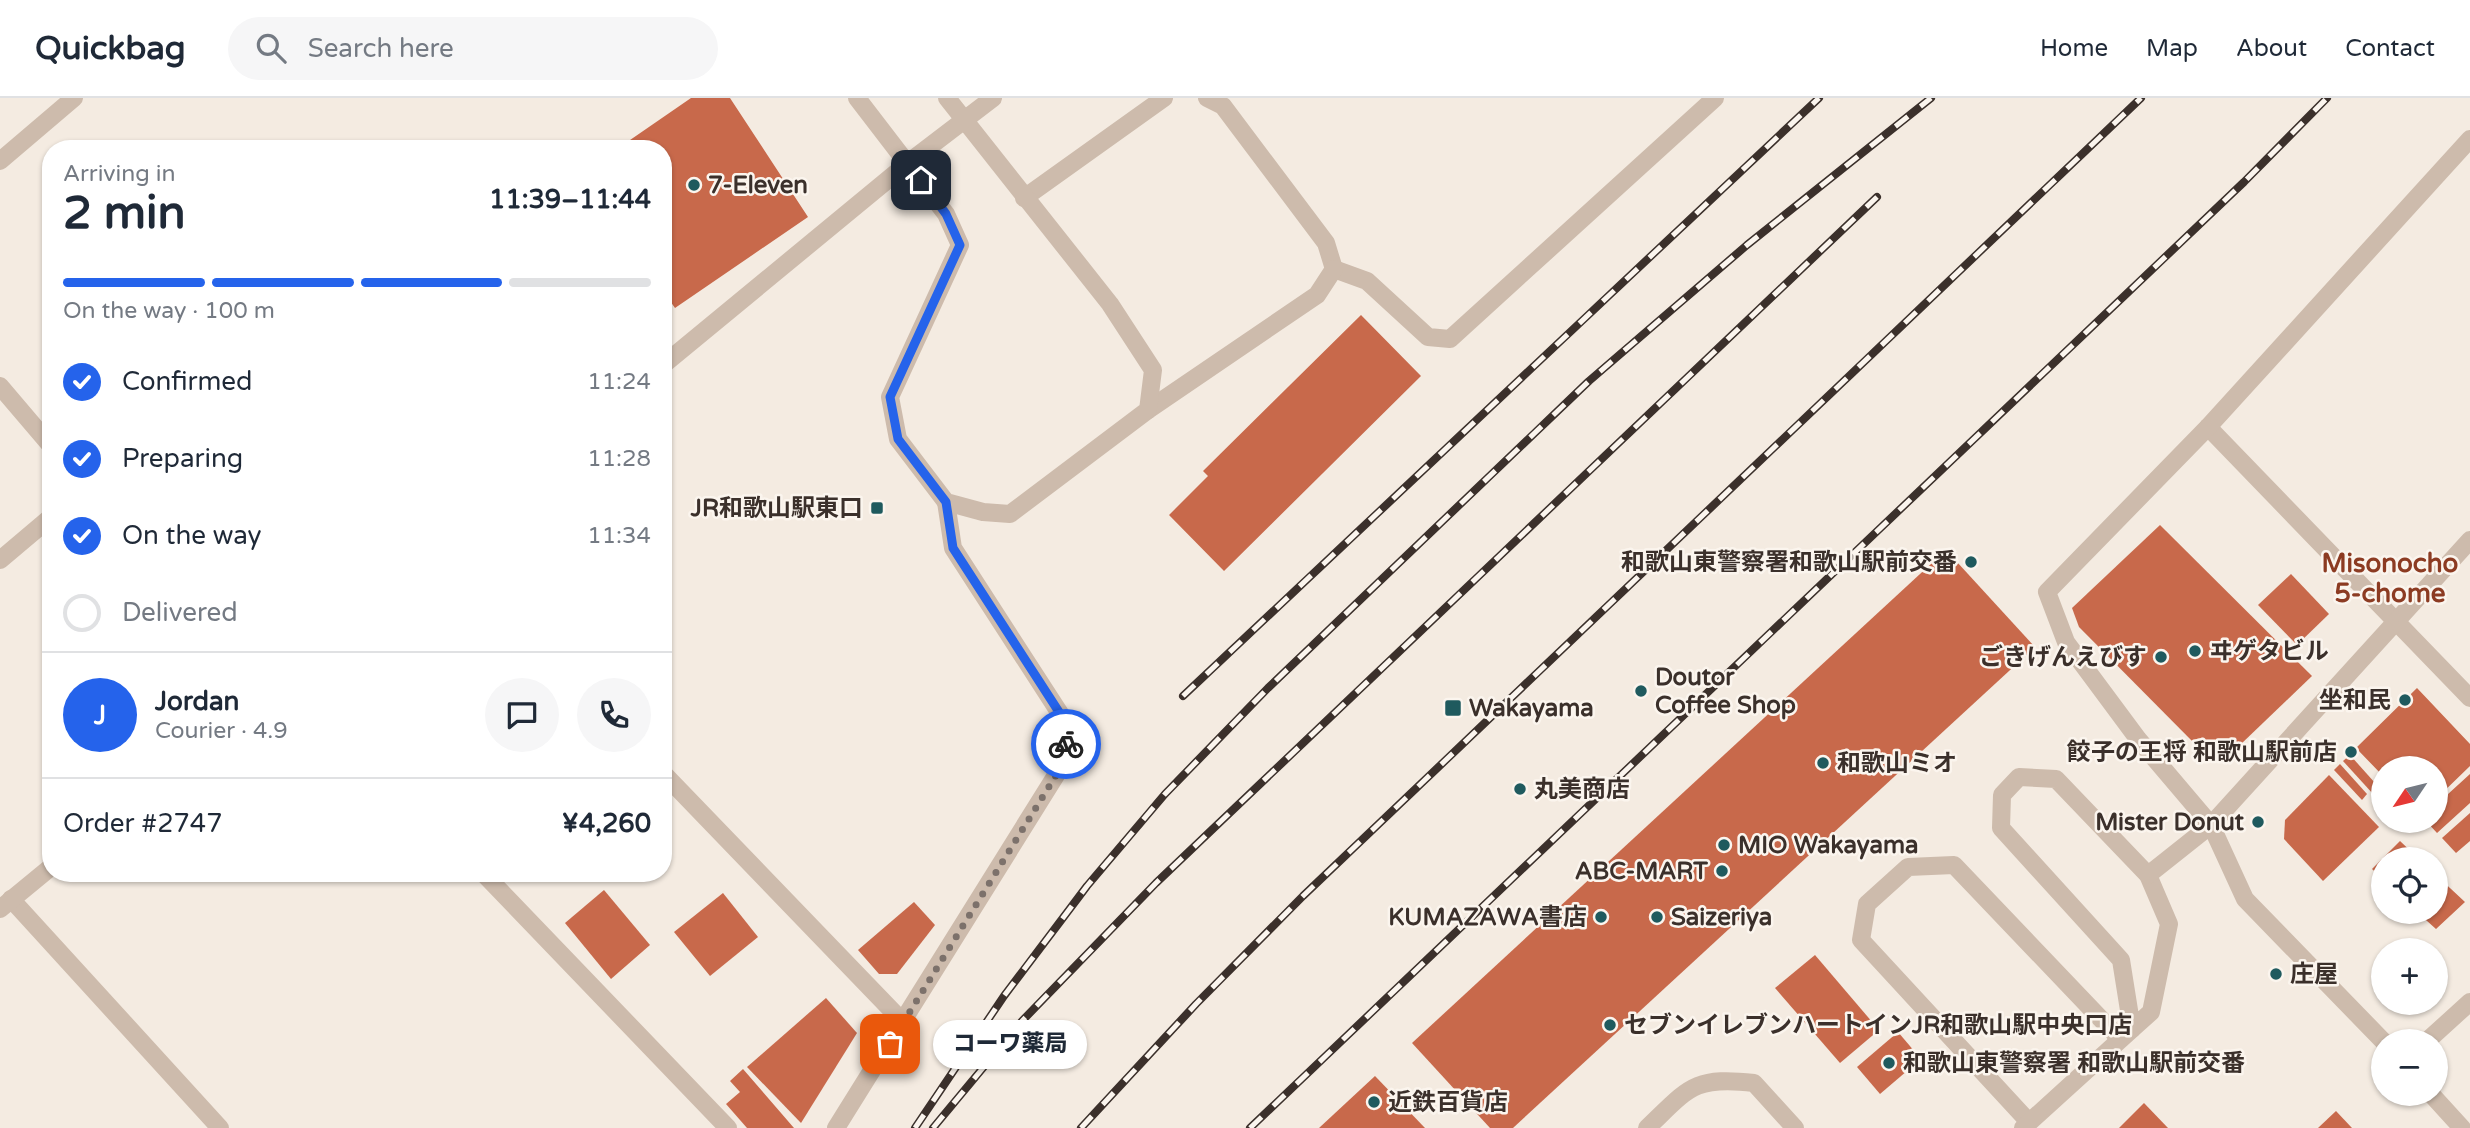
<!DOCTYPE html>
<meta charset="utf-8">
<style>
body{margin:0;font-family:"Varela Round","Noto Sans JP",sans-serif;background:#f6f6f7;color:#1f2937;height:100vh;display:flex;flex-direction:column;font-size:26px;white-space:nowrap}
*{box-sizing:border-box;margin:0}
p{font-size:23px;color:#747a83}
.icon{flex:none;width:38px;height:38px;fill:none;stroke:currentColor;stroke-width:2;stroke-linecap:round;stroke-linejoin:round}
.map{position:relative;flex:1;overflow:hidden}
.panel{position:absolute;left:42px;top:42px;width:630px;height:742px;display:flex;flex-direction:column;background:#fff;border-radius:28px;box-shadow:0 2px 5px #0004}
.panel>*{flex:none}
.needle{width:46px;rotate:235deg}
.buttons{position:absolute;left:2371px;top:658px;display:grid;gap:14px}
.buttons a{display:grid;place-items:center;width:77px;height:77px;border-radius:50%;background:#fff;box-shadow:0 2px 5px #0004;font-size:35px}
.pin{position:absolute;display:grid;place-items:center;width:60px;height:60px;color:#fff;margin:-30px;border-radius:14px;box-shadow:0 4px 10px #0006}
.courier{position:absolute;display:grid;place-items:center;width:70px;height:70px;margin:-35px;border:5px solid #2563eb;border-radius:50%;background:#fff;color:#222;box-shadow:0 2px 9px #0007}
.bubble{position:absolute;height:49px;border-radius:24px;background:#fff;box-shadow:0 2px 5px #0004;font-size:23px;font-weight:800;line-height:49px;text-align:center}
.headline em{font-style:normal;font-weight:800}
.headline div{display:flex;flex-direction:column-reverse}
.headline{display:flex;align-items:center;justify-content:space-between;height:119px;padding:0 21px}
h1{font-size:46px;font-weight:800;line-height:52px}
.bar{display:grid;grid-template-columns:repeat(4,1fr);gap:10px 7px;align-content:center;height:84px;padding:0 21px}
.bar i{height:9px;border-radius:5px;background:#e0e1e3}
.bar .selected{background:#2563eb}
.bar p{grid-column:span 4}
.line{display:flex;align-items:center;gap:18px;padding:0 21px;border-top:2px solid #e0e1e3}
.line div{flex:1}
.round{display:grid;place-items:center;flex:none;width:74px;height:74px;border-radius:37px;background:#f6f6f7}
ol{padding:0 21px;list-style:none}
li{display:flex;align-items:center;gap:21px;height:77px}
li p{margin-inline-start:auto}
li .icon{padding:7px;border-radius:50%;background:#2563eb;color:#fff;stroke-width:4}
li:last-child{color:#747a83}
li i{width:38px;height:38px;border:4px solid #e0e1e3;border-radius:50%}
header{display:flex;align-items:center;gap:42px;box-sizing:border-box;height:98px;padding:0 35px;background:#fff;border-bottom:2px solid #e0e1e3}
header strong{font-size:33px}
nav{display:flex;gap:38px;margin-inline-start:auto;font-size:24px}
.search{width:490px;height:63px;background:#f6f6f7;display:flex;align-items:center;gap:18px;box-sizing:border-box;padding:0 24px;border-radius:38px;color:#747a83;font-size:26px}
.map>svg:first-child{display:block}
</style>
<header>
<strong>Quickbag</strong>
<div class="search"><svg class="icon" aria-label="search" viewBox="0 0 24 24"><circle cx="10" cy="10" r="6"/><path d="M15 15l6 6"/></svg>Search here</div>
<nav><a>Home</a><a>Map</a><a>About</a><a>Contact</a></nav>
</header>
<div class="map">
<svg width="2470" height="1030" viewBox="0 0 2470 1030">
<rect width="100%" height="100%" fill="#f4ebe1"/>
<!-- building -->
<g fill="#c8694b">
<path d="M691,0H730L808,119L675,210L663,193V51H617Z"/>
<path d="M1361,217L1421,278L1224,473L1169,417L1208,378L1203,373Z"/>
<path d="M2160,427L2312,578L2240,647L2197,648L2079,529L2072,510Z"/>
<path d="M1946,452L2035,549L1513,1030H1490L1412,945Z"/>
<path d="M2291,476L2329,516L2297,547L2258,507Z"/>
<path d="M2417,590L2470,646V668L2436,701V670H2384V679L2356,650Z"/>
<path d="M2350,657L2384,695V708L2343,663Z"/>
<path d="M2340,666L2367,696L2362,702L2334,672Z"/>
<path d="M2470,676V705L2437,735L2426,723H2436V707Z"/>
<path d="M2329,677L2379,729L2323,783L2284,741L2285,722Z"/>
<path d="M2470,715V743L2456,755L2442,740Z"/>
<path d="M2400,743L2419,761H2384V782L2372,771Z"/>
<path d="M2436,777L2465,804L2436,831L2417,814H2436Z"/>
<path d="M604,792L650,847L611,881L565,825Z"/>
<path d="M723,795L758,839L710,878L674,834Z"/>
<path d="M914,804L935,827L897,876H879L858,852Z"/>
<path d="M1815,857L1879,932L1840,965L1775,890Z"/>
<path d="M826,900L857,935L801,1025L747,969Z"/>
<path d="M1898,934L1921,961L1880,996L1857,969Z"/>
<path d="M743,971L794,1030H747L726,1006L740,994L730,983Z"/>
<path d="M1375,978L1425,1030H1319Z"/>
<path d="M2144,1005L2168,1030H2119Z"/>
<path d="M2336,1013L2352,1030H2318Z"/>
</g>
<g fill="none" stroke-linecap="round" stroke-linejoin="round">
<!-- service -->
<g stroke="#cdbbac" stroke-width="18">
<path d="M2019,679L2056,681L2148,777L2169,826L2151,914L2132,931L2121,862L2001,730L2002,697Z"/>
<path d="M2029,1024L1861,842L1867,806L1908,769L1954,767L2120,941"/>
<path d="M1647,1030C1689,990 1693,978 1754,985L1795,1030"/>
</g>
<!-- minor -->
<g stroke="#cdbbac" stroke-width="18">
<path d="M1207,0L1223,8L1326,145L1334,171"/>
<path d="M1024,100L1164,0"/>
<path d="M1334,171L1367,183L1428,239L1450,241L1715,0"/>
<path d="M663,267L908,65"/>
<path d="M0,288L51,348"/>
<path d="M1148,312L1317,197L1334,171"/>
<path d="M2208,329L2470,600"/>
<path d="M0,462L51,419"/>
<path d="M663,675L903,924"/>
<path d="M483,775L728,1030"/>
<path d="M2148,777L2211,727L2470,442"/>
<path d="M11,801L220,1030"/>
<path d="M0,811L51,769"/>
<path d="M2427,943L2470,904"/>
<path d="M2384,944L2245,801L2211,727L2138,641L2066,544L2047,494L2208,329L2470,41"/>
<path d="M2431,996L2462,1030"/>
<path d="M836,1030L1058,674L1070,631L953,450L946,404"/>
<path d="M2023,1030L2132,931"/>
</g>
<!-- tertiary -->
<g stroke="#cdbbac" stroke-width="18">
<path d="M857,0L946,116L960,147L890,299L898,341L946,404L983,414L1010,416L1148,312L1153,272L1110,206L947,0"/>
<path d="M0,63L74,0"/>
<path d="M908,65L993,0"/>
</g>
<defs>
<g id="rail">
<path d="M1183,598L1819,0"/>
<path d="M915,1030L1004,898L1087,788L1165,696L1268,590L1589,283L1747,147L1931,0"/>
<path d="M933,1030L1022,923L1156,785L1877,99"/>
<path d="M1081,1030L1196,906L1303,798L2141,0"/>
<path d="M1250,1030L2244,84L2327,0"/>
</g>
</defs>
<!-- rail casing -->
<use href="#rail" stroke="#3b302b" stroke-width="8"/>
<!-- rail -->
<use href="#rail" stroke="#fbf5ee" stroke-width="5" stroke-dasharray="16" stroke-linecap="butt"/>
</g>
<g fill="none" stroke-linecap="round" stroke-linejoin="round">
<!-- done -->
<path stroke="#7c716b" stroke-width="7" stroke-dasharray="0 12.6" d="M890,946L1058,674L1066,646"/>
<!-- route -->
<path stroke="#2563eb" stroke-width="9" d="M921,82L946,116L960,147L890,299L898,341L946,404L953,450L1070,631L1066,646"/>
</g>
<!-- markers -->
<g fill="#1f5a5e" stroke="#fbf5ee" stroke-width="2.5">
<circle cx="694" cy="87" r="7"/>
<rect x="870" y="403" width="14" height="14" rx="3.5"/>
<circle cx="1971" cy="464" r="7"/>
<circle cx="2195" cy="553" r="7"/>
<circle cx="2161" cy="559" r="7"/>
<circle cx="1641" cy="593" r="7"/>
<circle cx="2405" cy="602" r="7"/>
<rect x="1444" y="601" width="18" height="18" rx="3.5"/>
<circle cx="2351" cy="654" r="7"/>
<circle cx="1823" cy="665" r="7"/>
<circle cx="1520" cy="691" r="7"/>
<circle cx="2258" cy="724" r="7"/>
<circle cx="1724" cy="747" r="7"/>
<circle cx="1722" cy="773" r="7"/>
<circle cx="1601" cy="819" r="7"/>
<circle cx="1657" cy="819" r="7"/>
<circle cx="2276" cy="876" r="7"/>
<circle cx="1610" cy="927" r="7"/>
<circle cx="1889" cy="965" r="7"/>
<circle cx="1374" cy="1004" r="7"/>
</g>
<g text-anchor="middle" dominant-baseline="central" stroke-width="5" stroke-linejoin="round" paint-order="stroke">
<!-- poi labels -->
<g font-size="24" font-weight="bold" fill="#3b302b" stroke="#fbf5ee" text-anchor="start">
<text x="708" y="87">7-Eleven</text>
<text x="863" y="410" text-anchor="end">JR和歌山駅東口</text>
<text x="1957" y="464" text-anchor="end">和歌山東警察署和歌山駅前交番</text>
<text x="2209" y="553">ヰゲタビル</text>
<text x="2147" y="559" text-anchor="end">ごきげんえびす</text>
<text x="1655" y="579">Doutor<tspan x="1655" dy="28">Coffee Shop</tspan></text>
<text x="2391" y="602" text-anchor="end">坐和民</text>
<text x="1469" y="610">Wakayama</text>
<text x="2337" y="654" text-anchor="end">餃子の王将 和歌山駅前店</text>
<text x="1837" y="665">和歌山ミオ</text>
<text x="1534" y="691">丸美商店</text>
<text x="2244" y="724" text-anchor="end">Mister Donut</text>
<text x="1738" y="747">MIO Wakayama</text>
<text x="1708" y="773" text-anchor="end">ABC-MART</text>
<text x="1587" y="819" text-anchor="end">KUMAZAWA書店</text>
<text x="1671" y="819">Saizeriya</text>
<text x="2290" y="876">庄屋</text>
<text x="1624" y="927">セブンイレブンハートインJR和歌山駅中央口店</text>
<text x="1903" y="965">和歌山東警察署 和歌山駅前交番</text>
<text x="1388" y="1004">近鉄百貨店</text>
</g>
<!-- neighbourhood labels -->
<g font-size="26" font-weight="bold" fill="#8c3b22" stroke="#fbf5ee">
<text x="2390" y="465">Misonocho<tspan x="2390" dy="30">5-chome</tspan></text>
</g>
</g>
</svg>
<div class="buttons">
<a><svg class="needle" viewBox="-14 -14 28 28"><path d="M0-13l5 13h-10z" fill="#e53935"/><path d="M0 13l5-13h-10z" fill="#747a83"/></svg></a>
<a><svg class="icon" aria-label="locate" viewBox="0 0 24 24"><circle cx="12" cy="12" r="6"/><path d="M12 2v4M12 18v4M2 12h4M18 12h4"/></svg></a>
<a>+</a>
<a>−</a>
</div>
<div class="pin" style="left:890px;top:946px;background:#ea580c"><svg class="icon" aria-label="bag" viewBox="0 0 24 24"><path d="M5 8h14l-1 12H6zM9 8a3 3 0 0 1 6 0"/></svg></div>
<div class="pin" style="left:921px;top:82px;background:#1f2937"><svg class="icon" aria-label="home" viewBox="0 0 24 24"><path d="M3 11l9-7 9 7M6 9v11h12V9"/></svg></div>
<div class="courier" style="left:1066px;top:646px"><svg class="icon" aria-label="bike" viewBox="0 0 24 24"><circle cx="6" cy="16" r="4"/><circle cx="18" cy="16" r="4"/><path d="M6 16l4-8h5l3 8M10 8l3 8H6M13 5h3"/></svg></div>
<div class="bubble" style="left:933px;top:922px;width:154px">コーワ薬局</div>
<section class="panel">
<div class="headline"><div><h1>2 min</h1><p>Arriving in</p></div><em>11:39–11:44</em></div>
<div class="bar"><i class="selected"></i><i class="selected"></i><i class="selected"></i><i></i><p>On the way · 100 m</p></div>
<ol>
<li><svg class="icon" aria-label="check" viewBox="0 0 24 24"><path d="M5 12l5 5 9-10"/></svg>Confirmed<p>11:24</p></li>
<li><svg class="icon" aria-label="check" viewBox="0 0 24 24"><path d="M5 12l5 5 9-10"/></svg>Preparing<p>11:28</p></li>
<li><svg class="icon" aria-label="check" viewBox="0 0 24 24"><path d="M5 12l5 5 9-10"/></svg>On the way<p>11:34</p></li>
<li><i></i>Delivered</li>
</ol>
<div class="line" style="height:126px"><b class="round" style="background:#2563eb;color:#fff">J</b><div><b>Jordan</b><p>Courier · 4.9</p></div><a class="round"><svg class="icon" aria-label="chat" viewBox="0 0 24 24"><path d="M4 5h16v11H9l-5 4z"/></svg></a><a class="round"><svg class="icon" aria-label="phone" viewBox="0 0 24 24"><path d="M5 4h4l2 5-3 2q2 4 5 5l2-3 5 2v4C11 20 4 13 5 4z"/></svg></a></div>
<div class="line" style="height:91px"><div>Order #2747</div><b>¥4,260</b></div>
</section>
</div>
